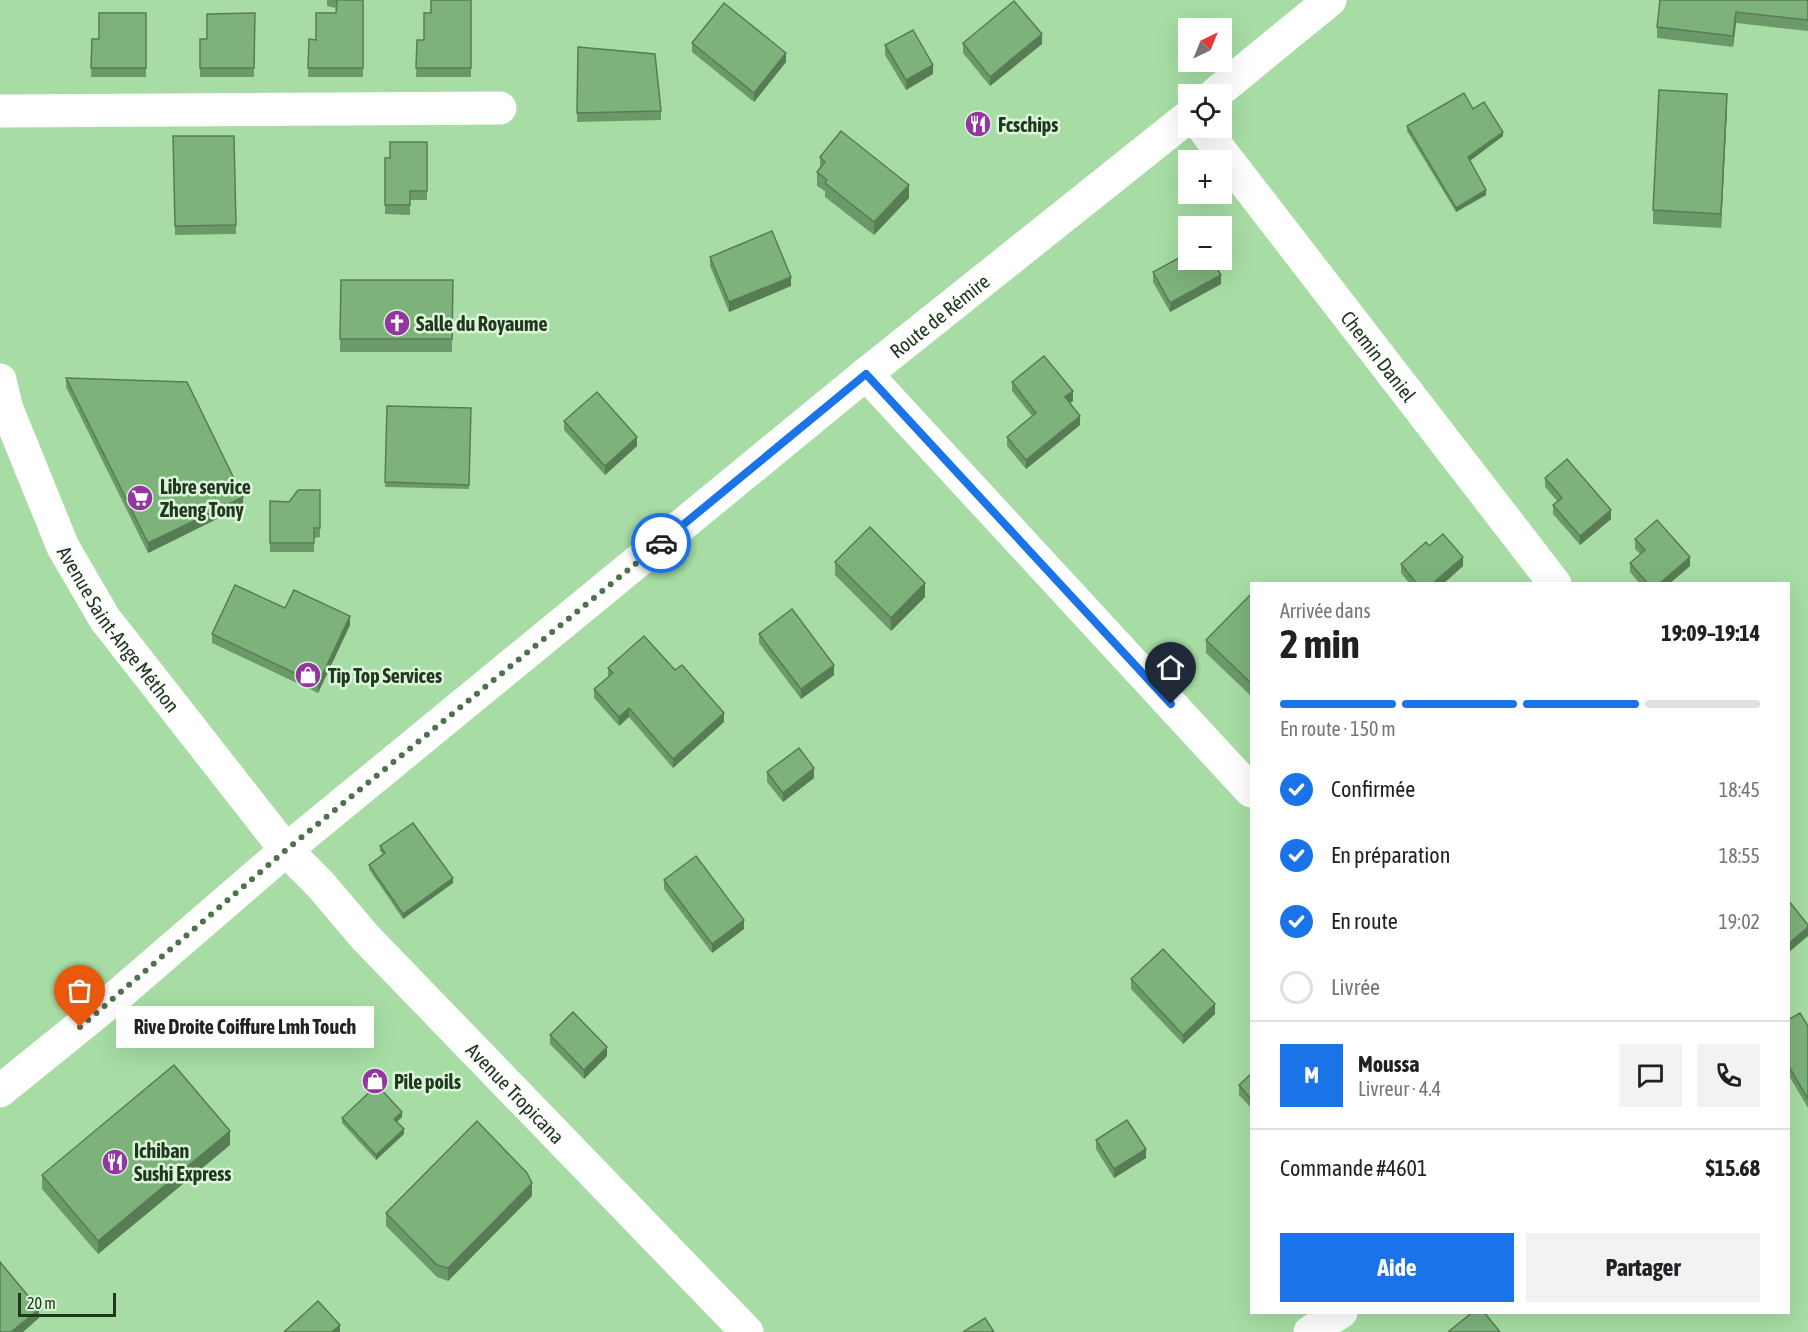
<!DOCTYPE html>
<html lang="fr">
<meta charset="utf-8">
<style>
body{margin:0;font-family:"Asap Condensed",sans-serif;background:#f2f2f2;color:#202124;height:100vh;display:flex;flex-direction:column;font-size:22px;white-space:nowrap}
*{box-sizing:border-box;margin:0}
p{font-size:20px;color:#757577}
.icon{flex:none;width:33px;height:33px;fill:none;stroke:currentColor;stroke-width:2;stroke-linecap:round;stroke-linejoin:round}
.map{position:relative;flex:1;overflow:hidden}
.side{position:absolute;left:1250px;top:582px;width:540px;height:732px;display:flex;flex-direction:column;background:#fff;border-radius:0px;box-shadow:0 6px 24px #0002}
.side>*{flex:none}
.needle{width:39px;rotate:43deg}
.controls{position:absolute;left:1178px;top:18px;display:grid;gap:12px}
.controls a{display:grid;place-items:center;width:54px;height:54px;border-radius:0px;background:#fff;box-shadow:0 6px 24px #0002;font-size:30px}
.scale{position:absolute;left:18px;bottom:15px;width:98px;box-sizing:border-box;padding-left:6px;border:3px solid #213720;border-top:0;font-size:16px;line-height:21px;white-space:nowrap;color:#213720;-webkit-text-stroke:4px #dbf6d9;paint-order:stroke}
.pin{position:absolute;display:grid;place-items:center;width:51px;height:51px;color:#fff;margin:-62px -26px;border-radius:50% 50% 50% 0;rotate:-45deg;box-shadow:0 0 6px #0007}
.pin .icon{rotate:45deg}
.courier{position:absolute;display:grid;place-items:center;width:60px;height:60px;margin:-30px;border:4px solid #1a73e8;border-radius:50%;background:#fff;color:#222;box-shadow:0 2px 8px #0007}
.bubble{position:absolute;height:42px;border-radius:0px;background:#fff;box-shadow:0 6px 24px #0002;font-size:20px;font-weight:700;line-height:42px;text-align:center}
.head em{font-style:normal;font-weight:700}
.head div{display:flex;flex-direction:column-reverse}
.head{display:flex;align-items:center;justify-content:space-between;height:102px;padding:0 30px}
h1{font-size:39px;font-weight:700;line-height:45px}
.bar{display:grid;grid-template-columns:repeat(4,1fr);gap:9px 6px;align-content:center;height:72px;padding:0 30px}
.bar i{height:8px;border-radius:4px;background:#e0e0e0}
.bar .active{background:#1a73e8}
.bar p{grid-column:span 4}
.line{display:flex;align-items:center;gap:15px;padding:0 30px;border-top:2px solid #e0e0e0}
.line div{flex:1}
.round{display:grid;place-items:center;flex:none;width:63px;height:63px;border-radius:0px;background:#f2f2f2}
ol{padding:0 30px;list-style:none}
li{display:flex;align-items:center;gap:18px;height:66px}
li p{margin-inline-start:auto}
li .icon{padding:6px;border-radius:50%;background:#1a73e8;color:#fff;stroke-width:4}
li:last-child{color:#757577}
li i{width:33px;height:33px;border:3px solid #e0e0e0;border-radius:50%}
.action{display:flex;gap:12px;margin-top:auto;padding:12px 30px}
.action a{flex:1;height:69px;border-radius:0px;background:#1a73e8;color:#fff;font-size:24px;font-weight:700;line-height:69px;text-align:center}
.action a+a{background:#f2f2f2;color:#202124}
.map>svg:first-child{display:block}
</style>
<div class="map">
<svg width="1808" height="1332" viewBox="0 0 1808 1332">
<rect width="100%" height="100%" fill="#a7dda4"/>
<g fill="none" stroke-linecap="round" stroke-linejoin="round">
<!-- minor -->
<g stroke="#fff" stroke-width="33">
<path d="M0,111L500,108"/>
<path id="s1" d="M1203,128L1555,584"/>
<path d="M866,374L1251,791"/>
<path id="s2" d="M0,380L7,409L63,547L105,619L286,850L320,884L365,937L747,1332"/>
<path d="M1310,1332L1341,1312"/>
</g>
<!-- major -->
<g stroke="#fff" stroke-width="33">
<path d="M1215,94L1330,0"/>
<path id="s3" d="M0,1091L110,1002L286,850L866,374L1188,117"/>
</g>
</g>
<!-- wall -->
<g fill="#6c996a">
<path d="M327,0H363V77H308L309,39L316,40L336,13V8L327,6Z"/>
<path d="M471,0V77H416L417,40H424L431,13Z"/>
<path d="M1660,0H1808V31L1736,23L1733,47L1657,38V27Z"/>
<path d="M146,13V77H91L92,39H99Z"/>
<path d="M255,13L254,77H200V39H207Z"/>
<path d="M692,43L786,62L754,102L692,52Z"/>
<path d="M963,43L1042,44L990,86L963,53Z"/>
<path d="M885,45L933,74L906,90L885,55Z"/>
<path d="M578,47L661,111V120L577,122Z"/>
<path d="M1727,108L1721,228L1653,224V210Z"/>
<path d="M1473,109L1503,136L1470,161L1486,195L1456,212L1407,131V126Z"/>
<path d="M173,136L236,225V234L175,235Z"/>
<path d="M427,142V200H410V215L385,214V158H390Z"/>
<path d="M820,157L909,198L874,235L825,197V191L817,186V172L820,169Z"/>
<path d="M710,257L791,286L729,312L710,266Z"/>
<path d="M1153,272L1221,284L1170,312L1153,282Z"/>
<path d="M341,280H453L452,352H340Z"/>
<path d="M66,378L243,506L148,553L66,387Z"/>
<path d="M1012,382L1073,401L1070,403L1080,425L1026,469L1007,446V437L1032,416L1012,391Z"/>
<path d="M387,406L471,408L469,489L385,487Z"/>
<path d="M564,421L637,446L605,475L564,430Z"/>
<path d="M1545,478L1611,519L1580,545L1553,514V505L1557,501L1545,487Z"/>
<path d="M320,490V537L314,538V552H270V501L289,502Z"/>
<path d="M1635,539L1690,566L1669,584H1640L1630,572V563L1640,554L1635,549Z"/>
<path d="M1429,546L1463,566L1443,584H1410L1401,573V564Z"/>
<path d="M835,562L925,597L891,631L835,575Z"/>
<path d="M1251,594L1250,695L1206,653V640Z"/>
<path d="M285,608L350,625L318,693L212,643V634Z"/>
<path d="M759,634L834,675L801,699L759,643Z"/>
<path d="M608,668L675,670L724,722L673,768L629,717L619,726L594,698V689L608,677Z"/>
<path d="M767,772L814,778L783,802L767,782Z"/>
<path d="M380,846L453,883L403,919L369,869V865L383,854L380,851Z"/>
<path d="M664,880L744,929L712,953L664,889Z"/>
<path d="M1131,979L1215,1014L1183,1044L1131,989Z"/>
<path d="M1788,1020L1808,1026V1108L1788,1074Z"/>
<path d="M550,1035L607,1056L584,1079L550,1044Z"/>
<path d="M1251,1074V1108L1239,1095V1085Z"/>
<path d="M402,1117L397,1122L404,1134L376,1160L342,1123V1118Z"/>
<path d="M1096,1140L1146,1158L1114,1178L1096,1149Z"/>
<path d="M230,1145L98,1254L42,1189V1175Z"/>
<path d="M532,1196L448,1281L437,1277L386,1226V1213Z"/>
</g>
<!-- shaded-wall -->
<g fill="#587d56">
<path d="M1736,12V23L1733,47V36Z"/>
<path d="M1042,34V44L990,86V77Z"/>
<path d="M786,53V62L754,102V93Z"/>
<path d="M933,65V74L906,90V80Z"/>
<path d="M1727,94V108L1721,228V214Z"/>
<path d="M1503,132V136L1468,162V157Z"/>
<path d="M909,185V198L874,235V222Z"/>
<path d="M1486,190V195L1456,212V208Z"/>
<path d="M1221,275V284L1170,312V303Z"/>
<path d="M791,277V286L729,312V302Z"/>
<path d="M1073,391V401L1065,407V397Z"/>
<path d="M1080,416V425L1026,469V460Z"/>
<path d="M637,437V446L605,475V466Z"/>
<path d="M243,497V506L148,553V543Z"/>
<path d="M1611,510V519L1580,545V536Z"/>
<path d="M1463,557V566L1443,584H1432Z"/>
<path d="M1690,557V566L1669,584H1659Z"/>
<path d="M925,583V597L891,631V618Z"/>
<path d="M350,616V625L318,693V684Z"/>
<path d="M834,665V675L801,699V689Z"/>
<path d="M1251,681V694L1250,695V682Z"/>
<path d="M629,708V717L619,726V717Z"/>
<path d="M724,713V722L673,768V759Z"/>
<path d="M814,768V778L783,802V793Z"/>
<path d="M453,878V883L403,919V914Z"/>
<path d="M744,920V929L712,953V944Z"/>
<path d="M1808,927V936L1788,953V944Z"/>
<path d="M1215,1004V1014L1183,1044V1035Z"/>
<path d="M607,1047V1056L584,1079V1070Z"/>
<path d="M402,1112V1117L394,1124V1119Z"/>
<path d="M404,1129V1134L376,1160V1155Z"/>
<path d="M230,1131V1145L98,1254V1241Z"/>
<path d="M1146,1149V1158L1114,1178V1169Z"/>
<path d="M532,1183V1196L448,1281V1268Z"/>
<path d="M39,1309V1318L23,1332H11Z"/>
<path d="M340,1325V1332H332Z"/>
</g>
<!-- building -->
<g fill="#7db27b" stroke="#587d56" stroke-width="1.5">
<path d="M337,0H363V68H308L309,39L316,40V13H336Z"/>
<path d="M431,0H471V68H416L417,40H424V13H431Z"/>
<path d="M1660,0H1808V20L1736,12L1733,36L1657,27Z"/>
<path d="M1014,1L1042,34L990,77L963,43Z"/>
<path d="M724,3L786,53L754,93L692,43Z"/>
<path d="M99,13H146V68H91L92,39H99Z"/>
<path d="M255,13L254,68H200V39H207V14Z"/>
<path d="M913,30L933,65L906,80L885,45Z"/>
<path d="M578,47L655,54L661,111L577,113Z"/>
<path d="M1659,90L1727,94L1721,214L1653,210Z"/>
<path d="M1464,93L1473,109L1484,102L1503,132L1468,157L1486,190L1456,208L1407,126Z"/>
<path d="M841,131L909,185L874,222L825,183L827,180L817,172L825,162L820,157Z"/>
<path d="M173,136H234L236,225L175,226Z"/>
<path d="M390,142H427V191H410V205H385V158H390Z"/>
<path d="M772,231L791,277L729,302L710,257Z"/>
<path d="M1188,253V260H1212L1221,275L1170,303L1153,272Z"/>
<path d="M341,280H453L452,339H340Z"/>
<path d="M1044,356L1073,391L1065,397L1080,416L1026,460L1007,437L1036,413L1012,382Z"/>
<path d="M66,378L187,382L243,497L148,543Z"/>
<path d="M597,392L637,437L605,466L564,421Z"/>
<path d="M387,406L471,408L469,485L385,482Z"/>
<path d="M1567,459L1611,510L1580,536L1553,505L1562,498L1545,478Z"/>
<path d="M298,490H320V528H314V543H270V501L289,502Z"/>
<path d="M1657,520L1690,557L1659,584H1648L1630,563L1645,550L1635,539Z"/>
<path d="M870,527L925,583L891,618L835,562Z"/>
<path d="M1443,534L1463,557L1432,584H1417L1401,564L1426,542L1429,546Z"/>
<path d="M235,585L285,608L294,590L350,616L318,684L212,634Z"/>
<path d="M1251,594V681L1250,682L1206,640Z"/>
<path d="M792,609L834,665L801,689L759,634Z"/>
<path d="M644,636L675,670L682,665L724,713L673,759L629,708L619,717L594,689L613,673L608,668Z"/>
<path d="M799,748L814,768L783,793L767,772Z"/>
<path d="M413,823L453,878L403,914L369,865L385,853L380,846Z"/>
<path d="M696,856L744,920L712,944L664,880Z"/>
<path d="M1788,900L1808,925V927L1788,944Z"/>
<path d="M1163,949L1215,1004L1183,1035L1131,979Z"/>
<path d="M573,1012L607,1047L584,1070L550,1035Z"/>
<path d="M1800,1013L1808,1026V1099L1788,1065V1020Z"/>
<path d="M174,1065L230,1131L98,1241L42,1175Z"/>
<path d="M1251,1074V1099L1239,1085Z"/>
<path d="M377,1085L402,1112L394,1119L404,1129L376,1155L342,1118Z"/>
<path d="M1127,1120L1146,1149L1114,1169L1096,1140Z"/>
<path d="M477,1121L527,1173L532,1183L448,1268L437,1265L386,1213Z"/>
<path d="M0,1262L39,1309L11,1332H0Z"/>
<path d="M318,1301L340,1325L332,1332H284Z"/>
<path d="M1473,1312H1484L1500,1332H1450L1449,1331Z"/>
<path d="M985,1318L994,1332H963Z"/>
</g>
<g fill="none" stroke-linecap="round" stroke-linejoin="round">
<!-- done -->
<path stroke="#50714e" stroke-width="6" stroke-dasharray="0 10.8" d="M80,1027L286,850L661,543"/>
<!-- route -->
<path stroke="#1a73e8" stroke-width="8" d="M661,543L866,374L1171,704"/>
</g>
<!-- icons -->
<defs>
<symbol id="restaurant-disc" viewBox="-11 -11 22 22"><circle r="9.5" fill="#94369f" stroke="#dbf6d9"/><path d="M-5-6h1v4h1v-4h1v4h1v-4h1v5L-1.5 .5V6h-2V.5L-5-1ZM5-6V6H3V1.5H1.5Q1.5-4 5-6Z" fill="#fff"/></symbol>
<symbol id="church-disc" viewBox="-11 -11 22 22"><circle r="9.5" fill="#94369f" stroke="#dbf6d9"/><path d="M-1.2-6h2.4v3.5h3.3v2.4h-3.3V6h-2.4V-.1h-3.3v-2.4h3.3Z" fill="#fff"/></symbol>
<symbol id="supermarket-disc" viewBox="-11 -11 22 22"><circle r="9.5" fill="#94369f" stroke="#dbf6d9"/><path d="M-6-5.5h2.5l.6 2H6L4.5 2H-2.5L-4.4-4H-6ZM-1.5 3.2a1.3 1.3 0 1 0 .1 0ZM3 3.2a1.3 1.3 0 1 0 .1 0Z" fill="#fff"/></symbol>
<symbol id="shop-disc" viewBox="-11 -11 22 22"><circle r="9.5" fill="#94369f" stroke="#dbf6d9"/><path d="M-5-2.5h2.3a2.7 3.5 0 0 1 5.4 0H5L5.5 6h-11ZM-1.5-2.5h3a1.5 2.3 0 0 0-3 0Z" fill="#fff"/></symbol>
</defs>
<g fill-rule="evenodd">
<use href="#restaurant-disc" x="963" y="109" width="30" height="30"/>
<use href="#church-disc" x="382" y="308" width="30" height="30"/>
<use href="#supermarket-disc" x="125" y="483" width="30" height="30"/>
<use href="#shop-disc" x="293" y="660" width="30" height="30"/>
<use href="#shop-disc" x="360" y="1066" width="30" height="30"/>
<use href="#restaurant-disc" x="100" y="1147" width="30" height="30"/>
</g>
<g text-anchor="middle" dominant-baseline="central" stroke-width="5" stroke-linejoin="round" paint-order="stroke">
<!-- poi labels -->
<g font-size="20" font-weight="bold" fill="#213720" stroke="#dbf6d9" text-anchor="start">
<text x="998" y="124">Fcschips</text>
<text x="416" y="323">Salle du Royaume</text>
<text x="160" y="486">Libre service<tspan x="160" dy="23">Zheng Tony</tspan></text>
<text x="328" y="675">Tip Top Services</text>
<text x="394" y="1081">Pile poils</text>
<text x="134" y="1150">Ichiban<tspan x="134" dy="23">Sushi Express</tspan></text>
</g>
<!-- street labels -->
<g font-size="20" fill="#213720" stroke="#dbf6d9">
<text stroke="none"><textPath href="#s3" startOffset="1218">Route de Rémire</textPath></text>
<text stroke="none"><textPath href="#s1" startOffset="288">Chemin Daniel</textPath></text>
<text stroke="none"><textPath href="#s2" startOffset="278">Avenue Saint-Ange Méthon</textPath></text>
<text stroke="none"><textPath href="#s2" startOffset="890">Avenue Tropicana</textPath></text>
</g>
</g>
</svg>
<div class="controls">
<a><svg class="needle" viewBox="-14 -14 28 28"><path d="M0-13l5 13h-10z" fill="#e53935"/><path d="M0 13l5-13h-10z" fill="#757577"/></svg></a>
<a><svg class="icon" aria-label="locate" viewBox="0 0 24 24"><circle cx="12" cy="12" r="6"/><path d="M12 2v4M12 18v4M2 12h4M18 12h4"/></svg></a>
<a>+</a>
<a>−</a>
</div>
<div class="scale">20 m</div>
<div class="pin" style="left:80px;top:1027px;background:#ea580c"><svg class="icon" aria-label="bag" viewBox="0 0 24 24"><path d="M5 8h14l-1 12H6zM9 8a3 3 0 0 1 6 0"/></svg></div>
<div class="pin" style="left:1171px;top:704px;background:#1f2937"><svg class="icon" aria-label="home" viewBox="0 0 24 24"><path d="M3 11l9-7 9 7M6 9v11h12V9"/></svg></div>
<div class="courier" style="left:661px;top:543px"><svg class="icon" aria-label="car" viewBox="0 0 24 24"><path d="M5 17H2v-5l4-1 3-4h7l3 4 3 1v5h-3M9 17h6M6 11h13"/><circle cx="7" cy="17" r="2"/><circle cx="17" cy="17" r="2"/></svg></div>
<div class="bubble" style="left:116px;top:1006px;width:258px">Rive Droite Coiffure Lmh Touch</div>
<section class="side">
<div class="head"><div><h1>2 min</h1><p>Arrivée dans</p></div><em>19:09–19:14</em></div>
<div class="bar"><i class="active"></i><i class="active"></i><i class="active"></i><i></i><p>En route · 150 m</p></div>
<ol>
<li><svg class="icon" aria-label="check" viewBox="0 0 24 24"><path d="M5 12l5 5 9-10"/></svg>Confirmée<p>18:45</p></li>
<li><svg class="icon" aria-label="check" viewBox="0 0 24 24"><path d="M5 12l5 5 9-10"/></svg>En préparation<p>18:55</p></li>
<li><svg class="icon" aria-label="check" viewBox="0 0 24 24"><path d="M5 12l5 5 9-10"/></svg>En route<p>19:02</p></li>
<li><i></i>Livrée</li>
</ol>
<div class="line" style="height:108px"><b class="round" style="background:#1a73e8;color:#fff">M</b><div><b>Moussa</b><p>Livreur · 4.4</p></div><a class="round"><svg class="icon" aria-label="chat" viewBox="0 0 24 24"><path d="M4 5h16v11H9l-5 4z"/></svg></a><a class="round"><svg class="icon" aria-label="phone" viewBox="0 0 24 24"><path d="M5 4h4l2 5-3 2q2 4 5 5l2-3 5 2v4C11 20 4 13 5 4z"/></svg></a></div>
<div class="line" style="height:78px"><div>Commande #4601</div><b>$15.68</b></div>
<div class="action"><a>Aide</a><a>Partager</a></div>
</section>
</div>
